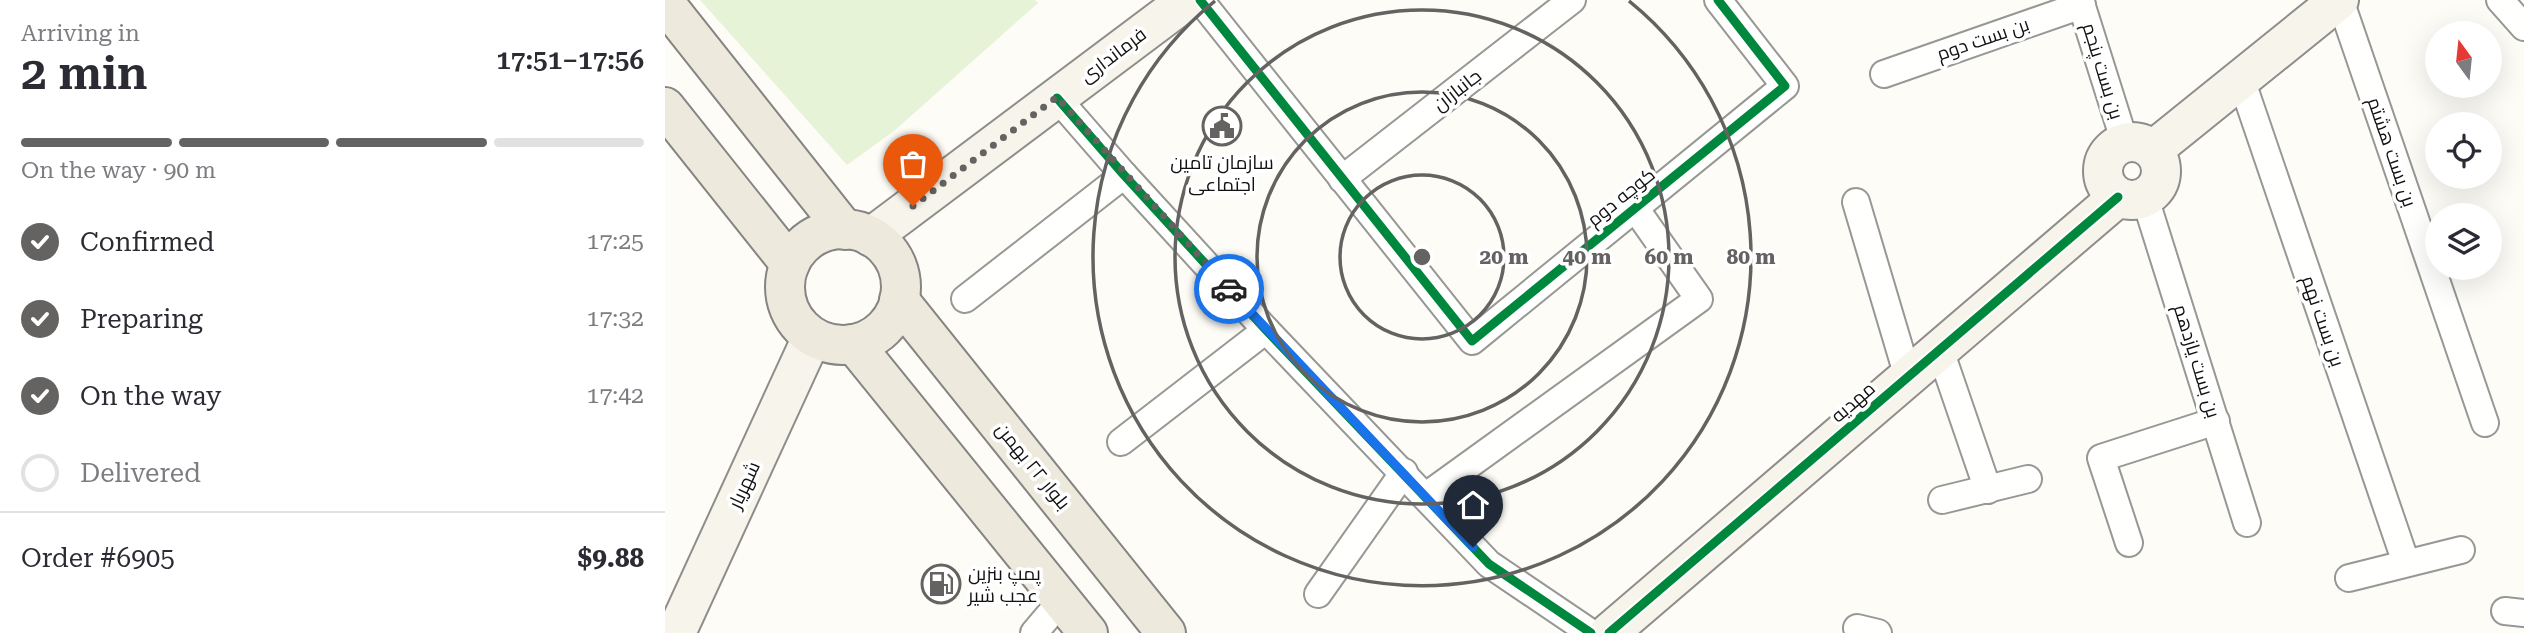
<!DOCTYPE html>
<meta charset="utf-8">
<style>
body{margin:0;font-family:"Roboto Serif",Cairo,serif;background:#f7f7f7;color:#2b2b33;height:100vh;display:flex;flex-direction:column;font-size:26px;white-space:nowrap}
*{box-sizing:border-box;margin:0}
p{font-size:23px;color:#7c7c81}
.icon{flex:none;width:38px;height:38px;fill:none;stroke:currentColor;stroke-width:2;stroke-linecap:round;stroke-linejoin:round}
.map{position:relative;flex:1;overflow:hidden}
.details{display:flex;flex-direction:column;background:#fff;width:665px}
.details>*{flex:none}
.needle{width:46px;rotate:345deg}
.tools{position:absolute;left:1760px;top:21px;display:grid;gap:14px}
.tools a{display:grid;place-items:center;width:77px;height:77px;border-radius:50%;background:#fff;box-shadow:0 7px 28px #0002;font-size:35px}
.pin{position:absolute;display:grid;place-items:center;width:60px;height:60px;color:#fff;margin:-72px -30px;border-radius:50% 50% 50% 0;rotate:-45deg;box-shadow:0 0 7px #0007}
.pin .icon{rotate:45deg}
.courier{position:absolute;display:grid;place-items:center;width:70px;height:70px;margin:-35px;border:5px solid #1a73e8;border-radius:50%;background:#fff;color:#222;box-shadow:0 2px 9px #0007}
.overview em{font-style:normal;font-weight:600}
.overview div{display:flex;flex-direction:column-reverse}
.overview{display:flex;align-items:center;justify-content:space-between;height:119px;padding:0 21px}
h1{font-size:46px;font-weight:600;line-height:52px}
.bar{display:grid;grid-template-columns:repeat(4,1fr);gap:10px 7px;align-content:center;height:84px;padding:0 21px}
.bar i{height:9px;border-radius:5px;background:#e1e1e2}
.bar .active{background:#646362}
.bar p{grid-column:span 4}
.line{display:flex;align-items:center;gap:18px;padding:0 21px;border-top:2px solid #e1e1e2}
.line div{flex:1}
ol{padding:0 21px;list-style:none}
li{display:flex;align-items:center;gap:21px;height:77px}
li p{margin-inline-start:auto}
li .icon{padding:7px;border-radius:50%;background:#646362;color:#fff;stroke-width:4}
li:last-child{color:#7c7c81}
li i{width:38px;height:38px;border:4px solid #e1e1e2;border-radius:50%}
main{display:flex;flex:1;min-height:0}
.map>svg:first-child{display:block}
</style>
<main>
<section class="details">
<div class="overview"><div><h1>2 min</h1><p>Arriving in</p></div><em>17:51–17:56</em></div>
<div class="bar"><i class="active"></i><i class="active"></i><i class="active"></i><i></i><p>On the way · 90 m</p></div>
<ol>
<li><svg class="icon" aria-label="check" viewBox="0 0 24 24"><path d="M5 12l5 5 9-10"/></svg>Confirmed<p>17:25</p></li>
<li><svg class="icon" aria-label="check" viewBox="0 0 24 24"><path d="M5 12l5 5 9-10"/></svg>Preparing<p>17:32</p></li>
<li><svg class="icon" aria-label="check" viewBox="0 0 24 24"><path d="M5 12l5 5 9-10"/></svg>On the way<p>17:42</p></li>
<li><i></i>Delivered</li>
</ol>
<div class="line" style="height:91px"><div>Order #6905</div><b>$9.88</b></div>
</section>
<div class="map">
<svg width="1859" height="633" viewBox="0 0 1859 633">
<rect width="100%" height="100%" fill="#fdfcf7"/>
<!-- green -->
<path fill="#e7f3d7" d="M35,0H370L373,3L229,131L182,165Z"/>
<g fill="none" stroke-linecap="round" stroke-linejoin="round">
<defs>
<g id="street">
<path d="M535,0L807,341L1120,86L1053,0"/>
<path d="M1415,0L1460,143"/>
<path d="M1675,0L1820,423"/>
<path d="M1835,0L1859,27"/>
<path d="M1219,74L1417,5"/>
<path d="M1576,79L1741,563"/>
<path d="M392,98L459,175L601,330L824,564L926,633"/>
<path d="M677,179L907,0"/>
<path d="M1480,198L1582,523"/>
<path d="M1191,202L1243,377"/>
<path d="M300,299L459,175"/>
<path d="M1275,350L1323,490"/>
<path d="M456,442L601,330"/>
<path d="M761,496L1034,299L970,208"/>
<path d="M1277,500L1363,479"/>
<path d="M1464,543L1436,458L1551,421"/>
<path d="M1684,578L1796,550"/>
<path d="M653,594L739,472"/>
<path d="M1840,611L1859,613"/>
<path d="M1192,628L1213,633"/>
<path d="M369,633L397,600"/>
</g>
<g id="secondary">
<circle cx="1467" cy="171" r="29"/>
<path d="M1488,150L1674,0"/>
<path d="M206,237L522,0"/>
<path d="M11,633L147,337"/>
<path d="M944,633L1453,197"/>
</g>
<g id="primary">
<path d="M0,3L180,230"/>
<path d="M0,107L125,264"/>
<circle cx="178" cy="287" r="58"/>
<path d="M234,300L501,633"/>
<path d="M189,344L423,633"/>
</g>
</defs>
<!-- street casing -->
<use href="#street" stroke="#979795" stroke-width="30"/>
<!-- secondary casing -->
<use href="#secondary" stroke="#8e8d8b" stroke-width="42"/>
<!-- primary casing -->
<use href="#primary" stroke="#858482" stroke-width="42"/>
<!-- street -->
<use href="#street" stroke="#fffffe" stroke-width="26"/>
<!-- secondary -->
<use href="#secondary" stroke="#f6f4eb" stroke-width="38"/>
<!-- primary -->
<use href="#primary" stroke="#ede9dc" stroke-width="38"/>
<defs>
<g id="cycleway">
<path d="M535,0L807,341L1120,86L1053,0"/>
<path d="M392,98L459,175L601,330L824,564L926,633"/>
<path d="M944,633L1453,197"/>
</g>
</defs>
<!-- cycleway casing -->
<use href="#cycleway" stroke="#fff" stroke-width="13"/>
<!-- cycleway -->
<use href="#cycleway" stroke="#00873e" stroke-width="9"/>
</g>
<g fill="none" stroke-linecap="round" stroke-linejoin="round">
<!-- done -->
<path stroke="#646362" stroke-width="7" stroke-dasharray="0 12.6" d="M248,206L392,97L564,289"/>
<!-- route -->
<path stroke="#1a73e8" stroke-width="9" d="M564,289L808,547"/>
</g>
<!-- distance rings -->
<g fill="none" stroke="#646362" stroke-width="3.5">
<circle cx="757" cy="257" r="82"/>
<circle cx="757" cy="257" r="165"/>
<circle cx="757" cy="257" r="247"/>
<path d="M964 1A329 329 0 1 1 550 1"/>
</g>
<!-- icons -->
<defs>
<symbol id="civic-ring" viewBox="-11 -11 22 22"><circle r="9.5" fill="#fff" stroke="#646362" stroke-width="1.5"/><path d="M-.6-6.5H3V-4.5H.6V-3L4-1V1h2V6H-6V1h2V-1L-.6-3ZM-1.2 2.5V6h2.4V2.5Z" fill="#646362"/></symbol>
<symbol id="fuel-ring" viewBox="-11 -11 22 22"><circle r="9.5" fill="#fff" stroke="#646362" stroke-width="1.5"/><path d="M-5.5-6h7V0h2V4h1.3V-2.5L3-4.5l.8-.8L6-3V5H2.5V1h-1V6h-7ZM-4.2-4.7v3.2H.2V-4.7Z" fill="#646362"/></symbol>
</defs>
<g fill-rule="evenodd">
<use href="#civic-ring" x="535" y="104" width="44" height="44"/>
<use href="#fuel-ring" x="254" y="562" width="44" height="44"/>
</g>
<g text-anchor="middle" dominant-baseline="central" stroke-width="7" stroke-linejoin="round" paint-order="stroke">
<!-- street labels -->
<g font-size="19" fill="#111" stroke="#fff">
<text transform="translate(1318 39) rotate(-19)">بن بست دوم</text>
<text transform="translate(448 55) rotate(-37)">فرمانداری</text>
<text transform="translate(1438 71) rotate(73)">بن بست پنجم</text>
<text transform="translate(792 90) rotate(-38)">جانبازان</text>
<text transform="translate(1727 152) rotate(71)">بن بست هشتم</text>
<text transform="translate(956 197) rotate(-39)">کوچه دوم</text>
<text transform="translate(1658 321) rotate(71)">بن بست نهم</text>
<text transform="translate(1532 361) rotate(73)">بن بست یازدهم</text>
<text transform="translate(1188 402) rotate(-41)">مهدیه</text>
<text transform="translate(368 466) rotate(51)">بلوار ۲۲ بهمن</text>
<text transform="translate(79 485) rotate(-65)">شهریار</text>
</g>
<!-- poi labels -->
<g font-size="19" fill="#111" stroke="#fff">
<text x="557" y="162">سازمان تامین<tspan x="557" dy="22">اجتماعی</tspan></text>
<text x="303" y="573" text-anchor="start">پمپ بنزین<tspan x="303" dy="22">عجب شیر</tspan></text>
</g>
</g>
<circle cx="757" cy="257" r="10" fill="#646362" stroke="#fff" stroke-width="3.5"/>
<g font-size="21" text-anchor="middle" font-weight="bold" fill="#646362" stroke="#fff" stroke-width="7" stroke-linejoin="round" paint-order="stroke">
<text x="839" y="264">20 m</text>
<text x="922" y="264">40 m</text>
<text x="1004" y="264">60 m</text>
<text x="1086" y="264">80 m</text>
</g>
</svg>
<div class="tools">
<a><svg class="needle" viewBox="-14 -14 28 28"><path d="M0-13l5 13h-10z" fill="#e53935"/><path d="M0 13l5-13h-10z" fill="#7c7c81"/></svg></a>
<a><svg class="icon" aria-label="locate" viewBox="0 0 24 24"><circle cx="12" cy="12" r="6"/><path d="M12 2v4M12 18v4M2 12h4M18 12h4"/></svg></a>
<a><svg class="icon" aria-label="layers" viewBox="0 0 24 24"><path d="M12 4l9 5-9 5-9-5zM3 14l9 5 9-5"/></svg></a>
</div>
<div class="pin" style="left:248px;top:206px;background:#ea580c"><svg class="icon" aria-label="bag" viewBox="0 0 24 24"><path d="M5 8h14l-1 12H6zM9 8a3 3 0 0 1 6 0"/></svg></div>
<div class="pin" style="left:808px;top:547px;background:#1f2937"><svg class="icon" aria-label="home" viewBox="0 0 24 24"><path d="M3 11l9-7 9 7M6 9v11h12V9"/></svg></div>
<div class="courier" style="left:564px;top:289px"><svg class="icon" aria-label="car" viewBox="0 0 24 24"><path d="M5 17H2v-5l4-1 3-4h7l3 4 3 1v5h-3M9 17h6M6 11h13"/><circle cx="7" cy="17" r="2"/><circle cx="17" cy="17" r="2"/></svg></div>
</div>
</main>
